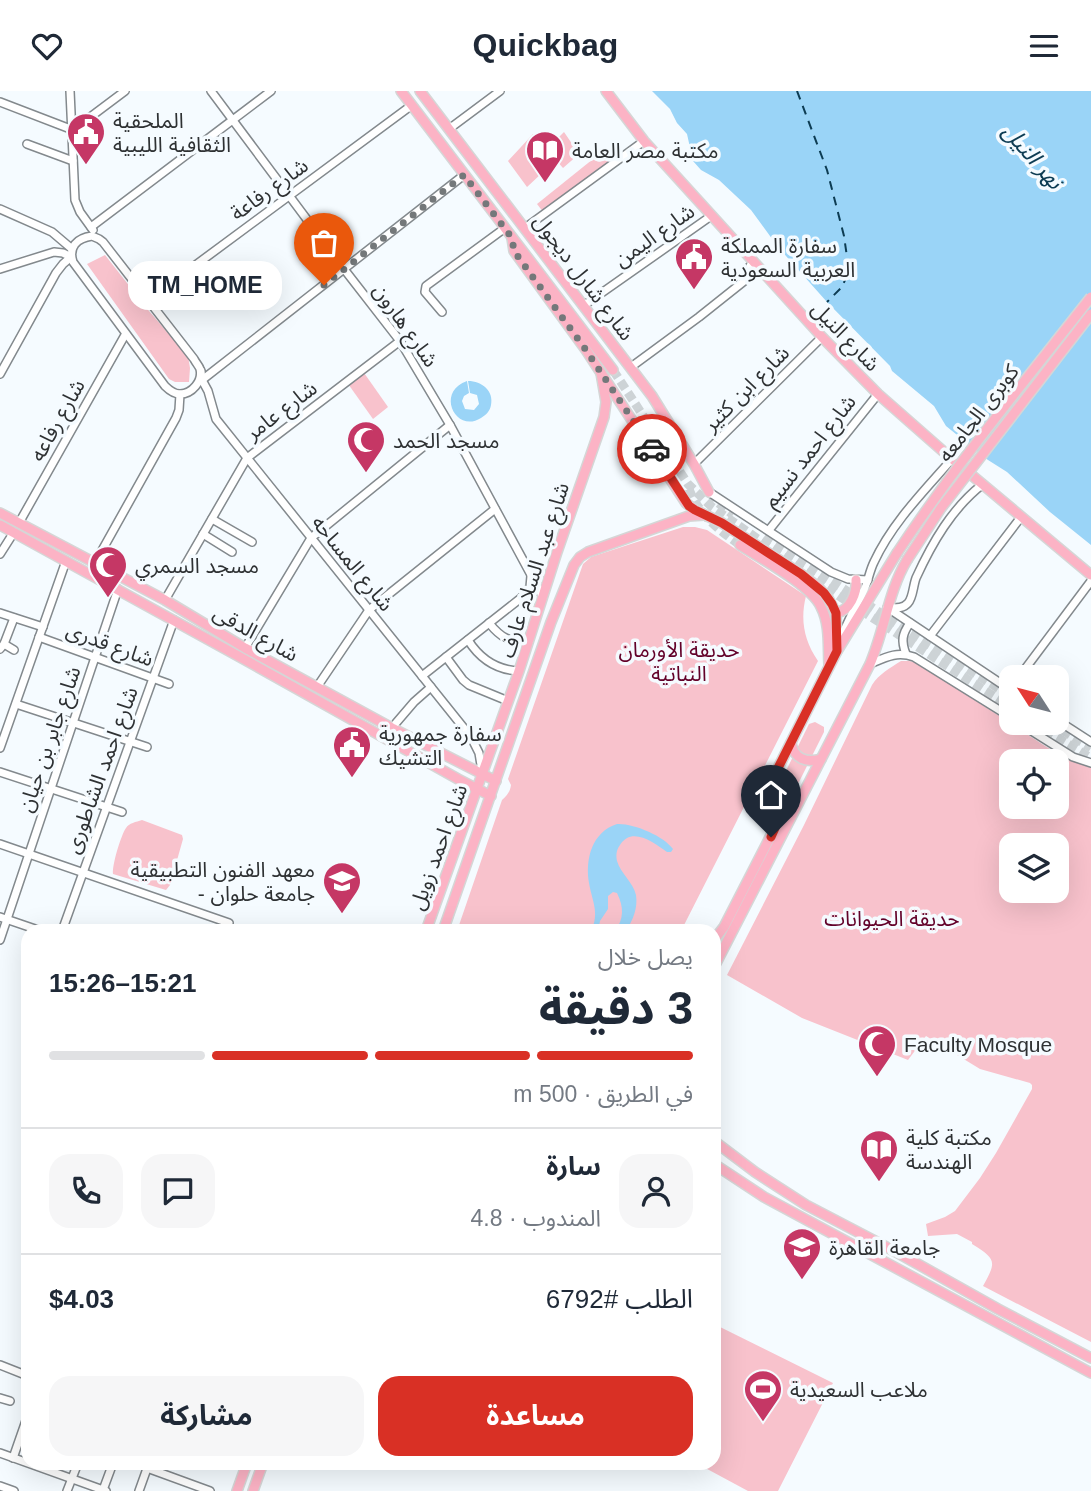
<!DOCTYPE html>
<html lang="ar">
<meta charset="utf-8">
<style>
body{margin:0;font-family:Arial,"Noto Sans Arabic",sans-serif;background:#f6f6f7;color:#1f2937;direction:rtl;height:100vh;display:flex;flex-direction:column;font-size:26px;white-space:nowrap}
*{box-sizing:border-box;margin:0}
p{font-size:23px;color:#747a83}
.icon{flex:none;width:38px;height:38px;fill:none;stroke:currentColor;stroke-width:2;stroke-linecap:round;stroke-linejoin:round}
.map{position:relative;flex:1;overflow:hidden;direction:ltr}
.sheet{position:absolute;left:21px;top:833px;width:700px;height:546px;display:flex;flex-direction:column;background:#fff;border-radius:21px;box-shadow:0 7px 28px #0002;direction:rtl}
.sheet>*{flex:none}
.needle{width:46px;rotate:306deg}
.controls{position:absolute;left:999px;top:574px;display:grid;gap:14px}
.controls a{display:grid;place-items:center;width:70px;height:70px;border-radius:14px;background:#fff;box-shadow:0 7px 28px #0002;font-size:35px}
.pin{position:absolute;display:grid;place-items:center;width:60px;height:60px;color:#fff;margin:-72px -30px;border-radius:50% 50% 50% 0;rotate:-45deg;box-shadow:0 0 7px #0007}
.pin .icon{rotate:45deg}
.courier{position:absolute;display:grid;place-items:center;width:70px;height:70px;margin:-35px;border:5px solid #d93025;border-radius:50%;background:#fff;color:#222;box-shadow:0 2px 9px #0007}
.bubble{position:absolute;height:49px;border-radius:21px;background:#fff;box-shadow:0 7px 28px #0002;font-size:23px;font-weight:700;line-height:49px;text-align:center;direction:rtl}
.overview em{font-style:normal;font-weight:700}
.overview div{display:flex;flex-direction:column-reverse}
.overview{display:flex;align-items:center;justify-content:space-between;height:119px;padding:0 28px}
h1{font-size:46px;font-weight:700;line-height:52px}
.bar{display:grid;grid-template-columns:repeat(4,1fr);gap:10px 7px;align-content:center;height:84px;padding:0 28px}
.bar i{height:9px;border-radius:5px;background:#e0e1e3}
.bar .on{background:#d93025}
.bar p{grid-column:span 4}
.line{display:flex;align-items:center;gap:18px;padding:0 28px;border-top:2px solid #e0e1e3}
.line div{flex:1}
.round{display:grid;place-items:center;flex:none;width:74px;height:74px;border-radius:21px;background:#f6f6f7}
.cta{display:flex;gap:14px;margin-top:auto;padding:14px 28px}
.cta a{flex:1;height:80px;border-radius:21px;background:#d93025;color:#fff;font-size:28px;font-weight:700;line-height:80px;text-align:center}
.cta a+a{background:#f6f6f7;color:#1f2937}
header{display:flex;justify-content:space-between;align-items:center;height:91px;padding:0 28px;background:#fff;font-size:32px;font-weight:700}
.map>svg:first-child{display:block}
</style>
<header><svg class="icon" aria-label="menu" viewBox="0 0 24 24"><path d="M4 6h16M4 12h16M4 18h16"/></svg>Quickbag<svg class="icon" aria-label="heart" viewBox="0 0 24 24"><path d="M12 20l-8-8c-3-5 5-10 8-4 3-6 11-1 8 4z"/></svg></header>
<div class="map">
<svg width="1091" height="1400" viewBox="0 0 1091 1400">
<rect width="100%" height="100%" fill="#f5fbff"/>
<!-- green -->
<g fill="#f8c2cc" fill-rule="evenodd">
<path d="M564,41L579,63L563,77L556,69L527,96L508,70L533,43L552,64L548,57Z"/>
<path d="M608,56L615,68L544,122L537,113Z"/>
<path d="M105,164L149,220L188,265L190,277L189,291H175L169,288L87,173Z"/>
<path d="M362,279L388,316L373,328L346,290Z"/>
<path d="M683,436H695L707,439L806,505C800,529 804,549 818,570L681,840H457L502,709C507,705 510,701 511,694L508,688L583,473L591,466Z"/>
<path d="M901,570H909L918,572L1045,655L1066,667L1091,677V1251L983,1195C997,1170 996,1168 972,1153V1151L957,1143L928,1145L926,1133L945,1126L955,1120L980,1087L996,1062L1032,998V994L1030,992L980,978L926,945L908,969L802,927L727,884L804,734L872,594C879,583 890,577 901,570ZM1012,670H1057V716H1012ZM1012,754H1057V800H1012Z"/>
<path d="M815,631L824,636V641L799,691L795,696L788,697L783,694L782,688L809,633Z"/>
<path d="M142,729L182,744L183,748L170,794L166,799L113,783C112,774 121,744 126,737C129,732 136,731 142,729Z"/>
<path d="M714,1233L833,1292L778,1400H748L696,1372H714Z"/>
</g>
<!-- water -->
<g fill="#9ad4f7">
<path d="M652,0H1091V454L1050,421L1007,381L988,369L946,335L934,315L892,280L890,275L827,211L778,156L751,119L719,89L701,79L693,70L687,43L677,32L670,18Z"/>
<path d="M467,290L469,302L464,305L462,310L465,318L474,319L479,313L477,304L470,302L468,290C482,290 494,300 491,314C490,320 486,324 481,327C456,343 435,301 467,290Z"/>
<path d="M617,733C633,732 664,745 673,758L671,761H667C654,752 632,735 620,754C616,759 616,765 617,770C621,783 633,791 636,804C638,817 633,829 626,840H615C624,828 624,816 617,802L613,801L608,805V818L600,830L598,840H591C600,822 592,810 589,792C585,768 592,741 617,733Z"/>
</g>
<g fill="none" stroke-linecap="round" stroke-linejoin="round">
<!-- ferry -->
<path stroke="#0d3c53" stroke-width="2" stroke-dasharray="9 7" stroke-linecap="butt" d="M797,0L827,79L844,145L849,180L842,196L827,211"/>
<!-- major-tunnel -->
<g stroke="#cdd3d6" stroke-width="9" stroke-dasharray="9 4.5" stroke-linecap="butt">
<path d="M613,279L688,393L712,416L842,507L1012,617"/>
<path d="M689,398C698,423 719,439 740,454"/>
<path d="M710,402L717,411L733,424"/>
<path d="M764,446L925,551L1012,606"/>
<path d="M1034,632L1091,667"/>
<path d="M1051,632L1091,657"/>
</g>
<defs>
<g id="minor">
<path d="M70,0L75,109L80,121L93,139"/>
<path d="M211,0L344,178L400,250L450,334L543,506"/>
<path d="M0,11L73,39L125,0"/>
<path d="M449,38L500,0"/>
<path d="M27,53L73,70"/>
<path d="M0,118L52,141L72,158"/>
<path d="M91,136L271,0"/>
<path d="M525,137L644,50"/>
<path d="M92,145L99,148L103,151L194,268C196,272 199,275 200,278C203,290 192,303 180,303C174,303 169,299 165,295L73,171C68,156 77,147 92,145Z"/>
<path d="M0,178L54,161L63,162L71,166L63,173L56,182L0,283"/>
<path d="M147,210L412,14"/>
<path d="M583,215L711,125"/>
<path d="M442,221L425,201L426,195L505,137"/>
<path d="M631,276L699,226L748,187L751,181L750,175L756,173"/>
<path d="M201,280L202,289L208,300L216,328L471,646L479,662L482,680"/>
<path d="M202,289L464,84"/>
<path d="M694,373L822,246"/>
<path d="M709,401L831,481L848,488L868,489"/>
<path d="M212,428L252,451"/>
<path d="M19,432L125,244"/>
<path d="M769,439L878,303"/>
<path d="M203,443L232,461"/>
<path d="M0,463L14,441"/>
<path d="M95,472L176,327L179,319L180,303"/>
<path d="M165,509L247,367L400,250"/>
<path d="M887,517C895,517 903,518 908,512C913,507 913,495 916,487C932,452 952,417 983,393"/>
<path d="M888,517L1012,600"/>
<path d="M0,522L43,536"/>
<path d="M489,532C501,547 510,552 529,550"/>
<path d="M930,545L1021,426"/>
<path d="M39,546L169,593"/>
<path d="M468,549C480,568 496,579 519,580"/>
<path d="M840,550C846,532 855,518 863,501C868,492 869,481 874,471C892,432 924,400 952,368"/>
<path d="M4,553L14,559"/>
<path d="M245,557L311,447L450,334"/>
<path d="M0,558L4,553L14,527"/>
<path d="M906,563C901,550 902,543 910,532"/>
<path d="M446,566L463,589L469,594L508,610"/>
<path d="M870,573C886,566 897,560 914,566L1012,627"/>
<path d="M422,585L521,507L530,496L531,485"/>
<path d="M1019,586L1091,490"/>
<path d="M317,596L369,519L495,418"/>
<path d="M16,613L147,656"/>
<path d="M1057,629L1091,651"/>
<path d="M396,632L414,611L431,596"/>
<path d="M1019,632L1073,666L1091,672"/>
<path d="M0,657L66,470"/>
<path d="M0,681L122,721"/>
<path d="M0,753L229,832"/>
<path d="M0,826L41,840"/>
<path d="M62,840L174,529"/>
<path d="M0,849L118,498"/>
<path d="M0,1274L28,1285"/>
<path d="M0,1307L10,1310"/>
<path d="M0,1362L106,1400"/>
<path d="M13,1367L28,1324"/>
<path d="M147,1377L210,1400"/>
<path d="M0,1395L14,1400"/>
<path d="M103,1399L113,1372"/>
<path d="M67,1400L78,1372"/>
<path d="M139,1400L149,1372"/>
</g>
<g id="major">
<path d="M401,0L613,279"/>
<path d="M420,0L652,305L694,373L709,401"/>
<path d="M606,0L644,50L822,246L878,303L944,361L1091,484"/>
<path d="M512,147L514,160L586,259L686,412L695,419L722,432L801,483L818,496L828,507L836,522L837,560"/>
<path d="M0,422L165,509L245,557L392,637L496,690"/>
<path d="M0,434L240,566L458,688L491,705"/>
<path d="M740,454C760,467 812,495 821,516C830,533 828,555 829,574"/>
<path d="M836,522C850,520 857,502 856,489"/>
<path d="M791,652C794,668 806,672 821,668"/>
<path d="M426,840L519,580L557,461L604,326L606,311L601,282"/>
<path d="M443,840L551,531L574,474L580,466L588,461L689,425L704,424"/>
<path d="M714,849L724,836L782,723L784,710L777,679L837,560L897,462"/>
<path d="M714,876L870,573C885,538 888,501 907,469"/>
<path d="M714,1050L755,1081L806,1114L898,1162L998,1218L1091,1267"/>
<path d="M714,1073L764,1106L1091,1282"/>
<path d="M237,1400L247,1372"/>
<path d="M253,1400L263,1372"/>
</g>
</defs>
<!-- minor casing -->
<use href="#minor" stroke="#83898d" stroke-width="10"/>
<!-- major casing -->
<use href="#major" stroke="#d5d6d6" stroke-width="12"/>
<!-- minor -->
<use href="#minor" stroke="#fff" stroke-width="7"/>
<!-- major -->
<use href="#major" stroke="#fcb3c5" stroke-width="9"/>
<defs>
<g id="major-bridge">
<path d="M897,462C956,373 1025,290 1091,206"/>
<path d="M907,469L941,417L1091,223"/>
</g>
</defs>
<!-- major-bridge casing -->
<use href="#major-bridge" stroke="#d5d6d6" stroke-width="12" stroke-linecap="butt"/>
<!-- major-bridge -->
<use href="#major-bridge" stroke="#fcb3c5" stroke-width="9"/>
</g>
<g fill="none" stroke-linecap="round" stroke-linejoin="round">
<!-- done -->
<path stroke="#74787a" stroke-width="7" stroke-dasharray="0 12.6" d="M324,194L464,84L512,147L514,160L586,259L652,358"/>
<!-- route -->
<path stroke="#d93025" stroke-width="9" d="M652,358L689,415L695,419L722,432L801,483L824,502L832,513L836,522L837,560L777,679L784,717L771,746"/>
</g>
<!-- icons -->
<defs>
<symbol id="civic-pin" viewBox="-11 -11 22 30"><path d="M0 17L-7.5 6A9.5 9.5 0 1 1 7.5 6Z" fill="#c53765" stroke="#f5fbff"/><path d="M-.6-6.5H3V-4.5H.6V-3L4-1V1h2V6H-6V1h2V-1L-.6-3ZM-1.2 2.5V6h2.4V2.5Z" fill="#fff"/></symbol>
<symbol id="library-pin" viewBox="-11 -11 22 30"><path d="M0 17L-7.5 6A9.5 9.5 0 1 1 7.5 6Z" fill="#c53765" stroke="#f5fbff"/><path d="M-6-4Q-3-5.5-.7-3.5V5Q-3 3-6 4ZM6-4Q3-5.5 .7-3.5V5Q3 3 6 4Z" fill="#fff"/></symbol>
<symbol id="mosque-pin" viewBox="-11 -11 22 30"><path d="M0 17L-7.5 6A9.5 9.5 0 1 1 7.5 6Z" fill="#c53765" stroke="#f5fbff"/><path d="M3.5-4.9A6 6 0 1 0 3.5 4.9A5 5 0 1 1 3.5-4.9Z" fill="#fff"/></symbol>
<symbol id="university-pin" viewBox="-11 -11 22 30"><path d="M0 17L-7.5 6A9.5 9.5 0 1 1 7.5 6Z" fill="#c53765" stroke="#f5fbff"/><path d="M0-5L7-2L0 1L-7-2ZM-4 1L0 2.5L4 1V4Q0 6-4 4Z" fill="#fff"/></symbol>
<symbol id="stadium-pin" viewBox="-11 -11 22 30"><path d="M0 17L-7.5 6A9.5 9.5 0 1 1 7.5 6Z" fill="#c53765" stroke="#f5fbff"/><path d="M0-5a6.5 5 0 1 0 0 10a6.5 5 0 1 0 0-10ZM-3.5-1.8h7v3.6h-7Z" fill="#fff"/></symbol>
</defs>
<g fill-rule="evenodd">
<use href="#civic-pin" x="64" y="19" width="44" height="60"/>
<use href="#library-pin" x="523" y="37" width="44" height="60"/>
<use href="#civic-pin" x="672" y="144" width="44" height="60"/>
<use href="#mosque-pin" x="344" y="327" width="44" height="60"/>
<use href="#mosque-pin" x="86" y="452" width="44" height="60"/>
<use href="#civic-pin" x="330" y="632" width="44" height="60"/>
<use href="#university-pin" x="320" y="768" width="44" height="60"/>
<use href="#mosque-pin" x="855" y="931" width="44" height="60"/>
<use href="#library-pin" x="857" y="1036" width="44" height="60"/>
<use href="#university-pin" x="780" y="1134" width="44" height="60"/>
<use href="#stadium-pin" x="741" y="1276" width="44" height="60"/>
</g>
<g text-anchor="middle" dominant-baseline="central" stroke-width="7" stroke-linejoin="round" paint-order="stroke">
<!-- poi labels -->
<g font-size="21" fill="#2e3133" stroke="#f5fbff" text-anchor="start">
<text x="113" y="29">الملحقية<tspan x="113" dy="24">الثقافية الليبية</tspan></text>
<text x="572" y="59">مكتبة مصر العامة</text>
<text x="721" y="154">سفارة المملكة<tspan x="721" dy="24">العربية السعودية</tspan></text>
<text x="393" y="349">مسجد الحمد</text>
<text x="135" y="474">مسجد السمري</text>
<text x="379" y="642">سفارة جمهورية<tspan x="379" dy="24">التشيك</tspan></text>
<text x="315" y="778" text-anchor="end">معهد الفنون التطبيقية<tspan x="315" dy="24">- جامعة حلوان</tspan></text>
<text x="904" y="953">Faculty Mosque</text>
<text x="906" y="1046">مكتبة كلية<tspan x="906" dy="24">الهندسة</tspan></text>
<text x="829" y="1156">جامعة القاهرة</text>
<text x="790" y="1298">ملاعب السعيدية</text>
</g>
<!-- street labels -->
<g font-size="21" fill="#2e3133" stroke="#f5fbff">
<text transform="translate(269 98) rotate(-36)">شارع رفاعة</text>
<text transform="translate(654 144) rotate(-35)">شارع اليمن</text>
<text transform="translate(584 186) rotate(53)">شارع شارل ديجول</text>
<text transform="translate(406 234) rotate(55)">شارع هارون</text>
<text transform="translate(846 245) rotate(46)">شارع النيل</text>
<text transform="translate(746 297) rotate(-45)">شارع ابن كثير</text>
<text transform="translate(281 319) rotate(-37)">شارع عامر</text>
<text transform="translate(978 322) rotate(-52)">كوبرى الجامعه</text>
<text transform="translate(57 329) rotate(-61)">شارع رفاعه</text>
<text transform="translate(809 360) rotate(-52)">شارع احمد نسيم</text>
<text transform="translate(353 472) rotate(51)">شارع المساحه</text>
<text transform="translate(534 479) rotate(-72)">شارع عبد السلام عارف</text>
<text transform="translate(256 542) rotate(29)">شارع الدقى</text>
<text transform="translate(110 553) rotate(20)">شارع قدرى</text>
<text transform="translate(49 648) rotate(-71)">شارع جابر بن حيان</text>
<text transform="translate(101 679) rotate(-70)">شارع احمد الشاطورى</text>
<text transform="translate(438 756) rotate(-70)">شارع احمد زويل</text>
</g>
<!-- park labels -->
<g font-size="21" fill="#620129" stroke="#f5fbff">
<text x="679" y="558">حديقة الأورمان<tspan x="679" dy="24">النباتية</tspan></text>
<text x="892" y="827">حديقة الحيوانات</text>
</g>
<!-- water labels -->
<g font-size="23" font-style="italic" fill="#0d3c53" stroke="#f5fbff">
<text transform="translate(1033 65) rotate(49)">نهر النيل</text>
</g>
</g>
</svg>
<div class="controls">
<a><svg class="needle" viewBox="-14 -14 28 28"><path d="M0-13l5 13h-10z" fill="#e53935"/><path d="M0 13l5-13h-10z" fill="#747a83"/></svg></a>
<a><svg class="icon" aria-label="locate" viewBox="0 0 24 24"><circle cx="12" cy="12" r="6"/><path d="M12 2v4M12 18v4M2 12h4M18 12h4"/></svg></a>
<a><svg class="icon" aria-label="layers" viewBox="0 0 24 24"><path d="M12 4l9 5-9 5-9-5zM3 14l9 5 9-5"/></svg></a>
</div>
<div class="pin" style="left:324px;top:194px;background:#ea580c"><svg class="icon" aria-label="bag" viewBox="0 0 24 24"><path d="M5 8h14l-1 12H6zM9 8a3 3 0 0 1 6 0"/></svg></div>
<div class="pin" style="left:771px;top:746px;background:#1f2937"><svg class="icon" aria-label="home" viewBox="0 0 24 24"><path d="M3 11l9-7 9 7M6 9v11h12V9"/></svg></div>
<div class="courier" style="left:652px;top:358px"><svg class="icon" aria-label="car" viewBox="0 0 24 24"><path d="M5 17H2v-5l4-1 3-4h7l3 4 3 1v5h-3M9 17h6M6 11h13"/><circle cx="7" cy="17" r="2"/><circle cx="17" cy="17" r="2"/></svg></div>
<div class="bubble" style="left:128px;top:170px;width:154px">TM_HOME</div>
<section class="sheet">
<div class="overview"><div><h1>3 دقيقة</h1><p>يصل خلال</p></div><em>15:21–15:26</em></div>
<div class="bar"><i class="on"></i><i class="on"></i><i class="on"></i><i></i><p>في الطريق · 500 m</p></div>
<div class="line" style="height:126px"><a class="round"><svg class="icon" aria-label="person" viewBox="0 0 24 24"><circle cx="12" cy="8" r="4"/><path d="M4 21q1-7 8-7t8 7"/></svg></a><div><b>سارة</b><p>المندوب · 4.8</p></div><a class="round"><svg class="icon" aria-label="chat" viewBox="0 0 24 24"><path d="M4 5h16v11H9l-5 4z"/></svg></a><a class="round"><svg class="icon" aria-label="phone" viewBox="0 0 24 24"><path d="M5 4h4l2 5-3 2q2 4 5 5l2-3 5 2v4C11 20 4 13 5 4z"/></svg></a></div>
<div class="line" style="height:91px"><div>الطلب #6792</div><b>$4.03</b></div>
<div class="cta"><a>مساعدة</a><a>مشاركة</a></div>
</section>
</div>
